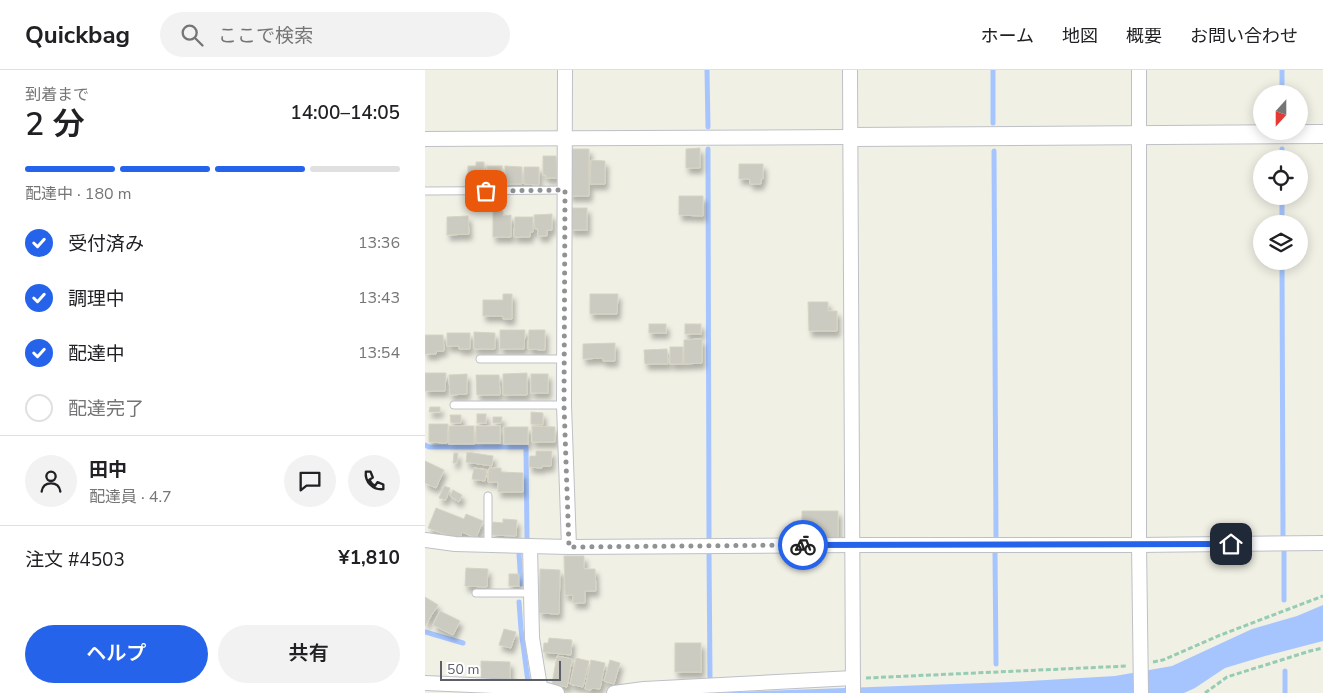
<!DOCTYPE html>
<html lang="ja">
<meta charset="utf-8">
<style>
body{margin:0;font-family:"Nunito Sans","Noto Sans JP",sans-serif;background:#f2f2f2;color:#202124;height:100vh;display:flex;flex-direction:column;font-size:19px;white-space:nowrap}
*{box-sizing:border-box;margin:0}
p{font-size:16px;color:#757577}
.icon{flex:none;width:28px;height:28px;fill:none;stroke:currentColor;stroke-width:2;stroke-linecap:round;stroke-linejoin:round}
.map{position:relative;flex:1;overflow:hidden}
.details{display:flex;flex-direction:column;background:#fff;width:425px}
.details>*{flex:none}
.needle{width:32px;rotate:201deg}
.controls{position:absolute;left:828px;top:15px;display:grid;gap:10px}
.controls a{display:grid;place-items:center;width:55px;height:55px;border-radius:50%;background:#fff;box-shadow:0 2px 12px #0003;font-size:25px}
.scale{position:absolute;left:15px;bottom:12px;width:121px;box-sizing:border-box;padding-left:5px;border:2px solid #5c5f67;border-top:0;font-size:14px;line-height:18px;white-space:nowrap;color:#5c5f67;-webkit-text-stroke:4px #fff;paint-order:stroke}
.pin{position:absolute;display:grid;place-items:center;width:42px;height:42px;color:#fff;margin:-21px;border-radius:10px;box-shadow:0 2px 8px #0006}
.courier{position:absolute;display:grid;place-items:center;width:50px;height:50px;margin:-25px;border:4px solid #2563eb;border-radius:50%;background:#fff;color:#222;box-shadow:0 1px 6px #0007}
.headline em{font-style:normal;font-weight:600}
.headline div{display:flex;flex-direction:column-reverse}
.headline{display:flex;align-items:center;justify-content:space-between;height:85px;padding:0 25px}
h1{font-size:32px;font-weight:600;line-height:38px}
.bar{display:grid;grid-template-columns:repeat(4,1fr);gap:8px 5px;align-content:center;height:60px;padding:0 25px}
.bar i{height:6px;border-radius:4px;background:#e0e0e0}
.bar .selected{background:#2563eb}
.bar p{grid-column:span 4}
.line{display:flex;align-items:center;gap:12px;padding:0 25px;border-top:1px solid #e0e0e0}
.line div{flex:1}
.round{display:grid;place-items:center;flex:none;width:52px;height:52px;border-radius:26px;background:#f2f2f2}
ol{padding:0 25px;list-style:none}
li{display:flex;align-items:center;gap:15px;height:55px}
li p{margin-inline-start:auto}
li .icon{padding:5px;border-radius:50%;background:#2563eb;color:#fff;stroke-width:4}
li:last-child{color:#757577}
li i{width:28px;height:28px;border:2px solid #e0e0e0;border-radius:50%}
.action{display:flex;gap:10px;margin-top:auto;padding:10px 25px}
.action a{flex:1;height:58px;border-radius:30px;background:#2563eb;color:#fff;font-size:20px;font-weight:600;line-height:58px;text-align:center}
.action a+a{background:#f2f2f2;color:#202124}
header{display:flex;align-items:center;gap:30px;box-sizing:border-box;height:70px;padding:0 25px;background:#fff;border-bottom:1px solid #e0e0e0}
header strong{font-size:24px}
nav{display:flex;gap:28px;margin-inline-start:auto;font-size:18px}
.search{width:350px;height:45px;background:#f2f2f2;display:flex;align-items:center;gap:12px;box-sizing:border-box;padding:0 18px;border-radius:28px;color:#757577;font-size:19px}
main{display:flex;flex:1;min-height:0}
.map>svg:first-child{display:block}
</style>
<header>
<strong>Quickbag</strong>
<div class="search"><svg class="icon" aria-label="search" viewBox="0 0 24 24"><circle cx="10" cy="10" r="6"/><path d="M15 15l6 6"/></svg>ここで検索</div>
<nav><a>ホーム</a><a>地図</a><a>概要</a><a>お問い合わせ</a></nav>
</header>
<main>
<section class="details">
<div class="headline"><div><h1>2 分</h1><p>到着まで</p></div><em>14:00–14:05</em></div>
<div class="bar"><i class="selected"></i><i class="selected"></i><i class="selected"></i><i></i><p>配達中 · 180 m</p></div>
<ol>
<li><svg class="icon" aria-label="check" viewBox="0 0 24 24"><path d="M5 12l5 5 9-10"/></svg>受付済み<p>13:36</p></li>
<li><svg class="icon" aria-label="check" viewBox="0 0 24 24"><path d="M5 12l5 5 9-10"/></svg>調理中<p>13:43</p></li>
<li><svg class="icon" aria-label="check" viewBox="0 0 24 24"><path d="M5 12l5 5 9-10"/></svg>配達中<p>13:54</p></li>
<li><i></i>配達完了</li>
</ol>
<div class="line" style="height:90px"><a class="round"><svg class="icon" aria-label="person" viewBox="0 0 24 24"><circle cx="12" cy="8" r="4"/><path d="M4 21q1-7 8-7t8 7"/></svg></a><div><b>田中</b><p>配達員 · 4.7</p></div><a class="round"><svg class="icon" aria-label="chat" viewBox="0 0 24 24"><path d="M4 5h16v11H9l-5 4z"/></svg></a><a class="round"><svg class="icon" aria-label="phone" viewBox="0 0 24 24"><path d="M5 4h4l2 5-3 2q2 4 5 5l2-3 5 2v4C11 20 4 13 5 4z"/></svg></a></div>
<div class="line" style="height:65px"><div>注文 #4503</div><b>¥1,810</b></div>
<div class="action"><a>ヘルプ</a><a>共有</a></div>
</section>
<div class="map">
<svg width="898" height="623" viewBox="0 0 898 623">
<defs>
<filter id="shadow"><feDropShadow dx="3" dy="5.5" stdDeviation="2.5" flood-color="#0004"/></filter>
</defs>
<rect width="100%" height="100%" fill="#f0f0e5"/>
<!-- water -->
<path fill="#a6c5ff" d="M898,535V571L840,586L800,598L770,618L759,623H286L585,612L690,606L747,596L827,559L872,546Z"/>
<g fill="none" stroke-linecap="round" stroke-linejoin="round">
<!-- stream -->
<g stroke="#a6c5ff" stroke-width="5">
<path d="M282,0L283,57"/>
<path d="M568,0V53"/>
<path d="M857,0V24"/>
<path d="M283,79L284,468"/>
<path d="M857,79V89"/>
<path d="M569,81L571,468"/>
<path d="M857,126V154"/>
<path d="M857,191L858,466"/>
<path d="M0,375L4,377H101L102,468"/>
<path d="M284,482L285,607"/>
<path d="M570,482L571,594"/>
<path d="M859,482V530"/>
<path d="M94,484L96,514"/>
<path d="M94,532L96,559L103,612"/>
<path d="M0,562L38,573"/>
<path d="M860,601V623"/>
</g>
</g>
<!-- building -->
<g fill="#cbcbc1" stroke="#d6d4c2" filter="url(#shadow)">
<path d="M275,78V98H261V79Z"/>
<path d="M145,79H164V126H144Z"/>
<path d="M118,86H131L132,108H121V105H118Z"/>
<path d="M166,90L180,91V114H165Z"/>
<path d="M51,92H59V107H55V114H43V96H51Z"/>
<path d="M314,94H338V109H336V114H325V109H314Z"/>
<rect x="62" y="96" width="15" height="18"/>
<path d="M80,96L97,97V114H80Z"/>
<path d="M99,97H114V115L99,114Z"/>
<path d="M254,126H278V146L254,145Z"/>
<rect x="145" y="138" width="17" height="22"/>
<path d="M68,141H78V146L86,145V167H68Z"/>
<path d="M127,144V160H122V166H113V159H110L109,145Z"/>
<path d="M43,146L44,164L22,165V147Z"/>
<path d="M90,147H108V162H105V167H89Z"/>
<path d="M78,224H87V249H78V246H58V230H78Z"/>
<path d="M165,224H193L192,244H165Z"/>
<path d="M383,232H403V241H412V261H384Z"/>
<rect x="224" y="254" width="17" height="9"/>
<rect x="260" y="254" width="16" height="10"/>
<path d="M75,260H100L99,279H75Z"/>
<path d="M104,260H120V280L103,279Z"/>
<path d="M49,262L70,263V279H49Z"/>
<path d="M22,263H45V279H34V276H22Z"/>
<path d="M0,265H18L19,281H12L11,284H0Z"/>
<path d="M277,269V293L259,294V270Z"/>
<path d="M190,273V291H178V288L158,289V274Z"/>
<rect x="245" y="277" width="13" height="17"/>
<path d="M242,279L243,294H220L219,280Z"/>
<path d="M0,303H21L20,321H0Z"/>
<path d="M102,303V325H78V304Z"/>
<path d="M42,304V324L25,325L24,305Z"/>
<rect x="106" y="304" width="17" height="19"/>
<path d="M51,305H74L75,325H52Z"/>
<path d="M5,337H15V342H4Z"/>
<path d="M106,342L118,343V355L106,354Z"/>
<rect x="52" y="344" width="9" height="9"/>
<path d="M25,345H36V353H26Z"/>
<path d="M68,347H77L76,353H68Z"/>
<path d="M4,354H23L22,373L4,372Z"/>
<rect x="24" y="356" width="25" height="18"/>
<rect x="51" y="356" width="24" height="17"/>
<path d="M107,356L130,357V372H107Z"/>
<rect x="79" y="357" width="24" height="17"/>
<path d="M111,381H127L126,396H117V398L104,397L105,386H111Z"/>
<path d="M42,382L68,386L67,396L41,392Z"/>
<path d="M29,383H33L32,393H28Z"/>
<path d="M0,391L19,400L11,418L0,413Z"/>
<path d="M49,398L62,400L60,411L47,409Z"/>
<path d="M64,398H76V402L98,403V422H73V412H63Z"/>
<path d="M19,416L25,418L21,430L14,428Z"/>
<path d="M28,420L37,425L34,432L25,426Z"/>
<path d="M11,438L39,449L41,444L58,451L51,468L37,462L34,470L3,458Z"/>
<path d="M377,441H413V468L377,469Z"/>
<path d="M78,449L92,450L91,466L67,465L68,452L78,453Z"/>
<path d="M139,486H159V499H170L171,521H160V533H148V525H140Z"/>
<path d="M41,498L63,499L62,517L40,516Z"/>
<path d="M115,499L135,500L134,544L114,543Z"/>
<rect x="84" y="504" width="10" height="12"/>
<path d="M0,527L13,535L0,556Z"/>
<path d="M15,541L35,551L28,565L8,555Z"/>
<path d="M79,559L91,562L86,578L74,575Z"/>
<path d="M124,568L147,570L146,585L118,582L119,573H123Z"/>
<rect x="250" y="573" width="26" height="29"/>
<path d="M132,586L147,589L142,617L127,614Z"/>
<path d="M151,588L164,591L158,617L145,614Z"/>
<path d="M166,590L180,593L175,619L167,618L166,620L160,619Z"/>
<path d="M185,590L195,593L189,614L179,611Z"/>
<path d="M56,591L85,592V611H56Z"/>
</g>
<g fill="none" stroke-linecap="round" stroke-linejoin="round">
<defs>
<g id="service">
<path d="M1,121L140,120"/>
<path d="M55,289H139"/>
<path d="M29,335H139"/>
<path d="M63,475V426"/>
<path d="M51,523H106"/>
</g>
<g id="minor">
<path d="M140,0L139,335L144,477"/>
<path d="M425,0L428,623"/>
<path d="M714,0V475L716,623"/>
<path d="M0,69L425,67"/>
<path d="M0,470L30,474L144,477L428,475H714L898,473"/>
<path d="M105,476L107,568L116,623"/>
<path d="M0,613L115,618L132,623"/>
<path d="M189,623L219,619L428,608"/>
</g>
<path id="tertiary" d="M425,67L898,64"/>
</defs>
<!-- service casing -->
<use href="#service" stroke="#bec0c7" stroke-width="9"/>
<!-- minor casing -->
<use href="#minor" stroke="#bec0c7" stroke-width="16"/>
<!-- tertiary casing -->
<use href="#tertiary" stroke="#bec0c7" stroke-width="20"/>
<!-- path -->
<g stroke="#96ccb2" stroke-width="3" stroke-dasharray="5 2.5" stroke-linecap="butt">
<path d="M728,592L738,590L793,566L898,526"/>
<path d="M441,608L702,596"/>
<path d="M780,623L802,607L885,581L898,578"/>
</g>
<!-- service -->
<use href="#service" stroke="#fff" stroke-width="7"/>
<!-- minor -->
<use href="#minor" stroke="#fff" stroke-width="14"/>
<!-- tertiary -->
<use href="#tertiary" stroke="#fff" stroke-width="18"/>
</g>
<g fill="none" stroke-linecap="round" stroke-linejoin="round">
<!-- done -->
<path stroke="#909293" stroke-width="5" stroke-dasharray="0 9" d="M61,121L140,120L139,335L144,477L378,475"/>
<!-- route -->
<path stroke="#2563eb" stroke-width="6" d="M378,475L806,474"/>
</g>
</svg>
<div class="controls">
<a><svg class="needle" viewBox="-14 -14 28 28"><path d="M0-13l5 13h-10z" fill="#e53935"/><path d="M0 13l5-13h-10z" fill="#757577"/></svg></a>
<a><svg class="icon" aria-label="locate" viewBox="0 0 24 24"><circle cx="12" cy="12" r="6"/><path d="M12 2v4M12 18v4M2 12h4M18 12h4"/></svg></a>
<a><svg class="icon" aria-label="layers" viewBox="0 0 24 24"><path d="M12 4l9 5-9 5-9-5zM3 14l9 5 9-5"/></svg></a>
</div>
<div class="scale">50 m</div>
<div class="pin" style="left:61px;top:121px;background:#ea580c"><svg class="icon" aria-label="bag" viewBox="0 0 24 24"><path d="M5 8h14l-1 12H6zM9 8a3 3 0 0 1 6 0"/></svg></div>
<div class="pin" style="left:806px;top:474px;background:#1f2937"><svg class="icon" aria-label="home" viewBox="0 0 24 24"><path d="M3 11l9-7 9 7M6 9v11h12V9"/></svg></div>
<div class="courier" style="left:378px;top:475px"><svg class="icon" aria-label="bike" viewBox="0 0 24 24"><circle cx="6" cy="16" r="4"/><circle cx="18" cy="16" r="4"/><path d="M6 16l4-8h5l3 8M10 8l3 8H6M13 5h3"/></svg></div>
</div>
</main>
